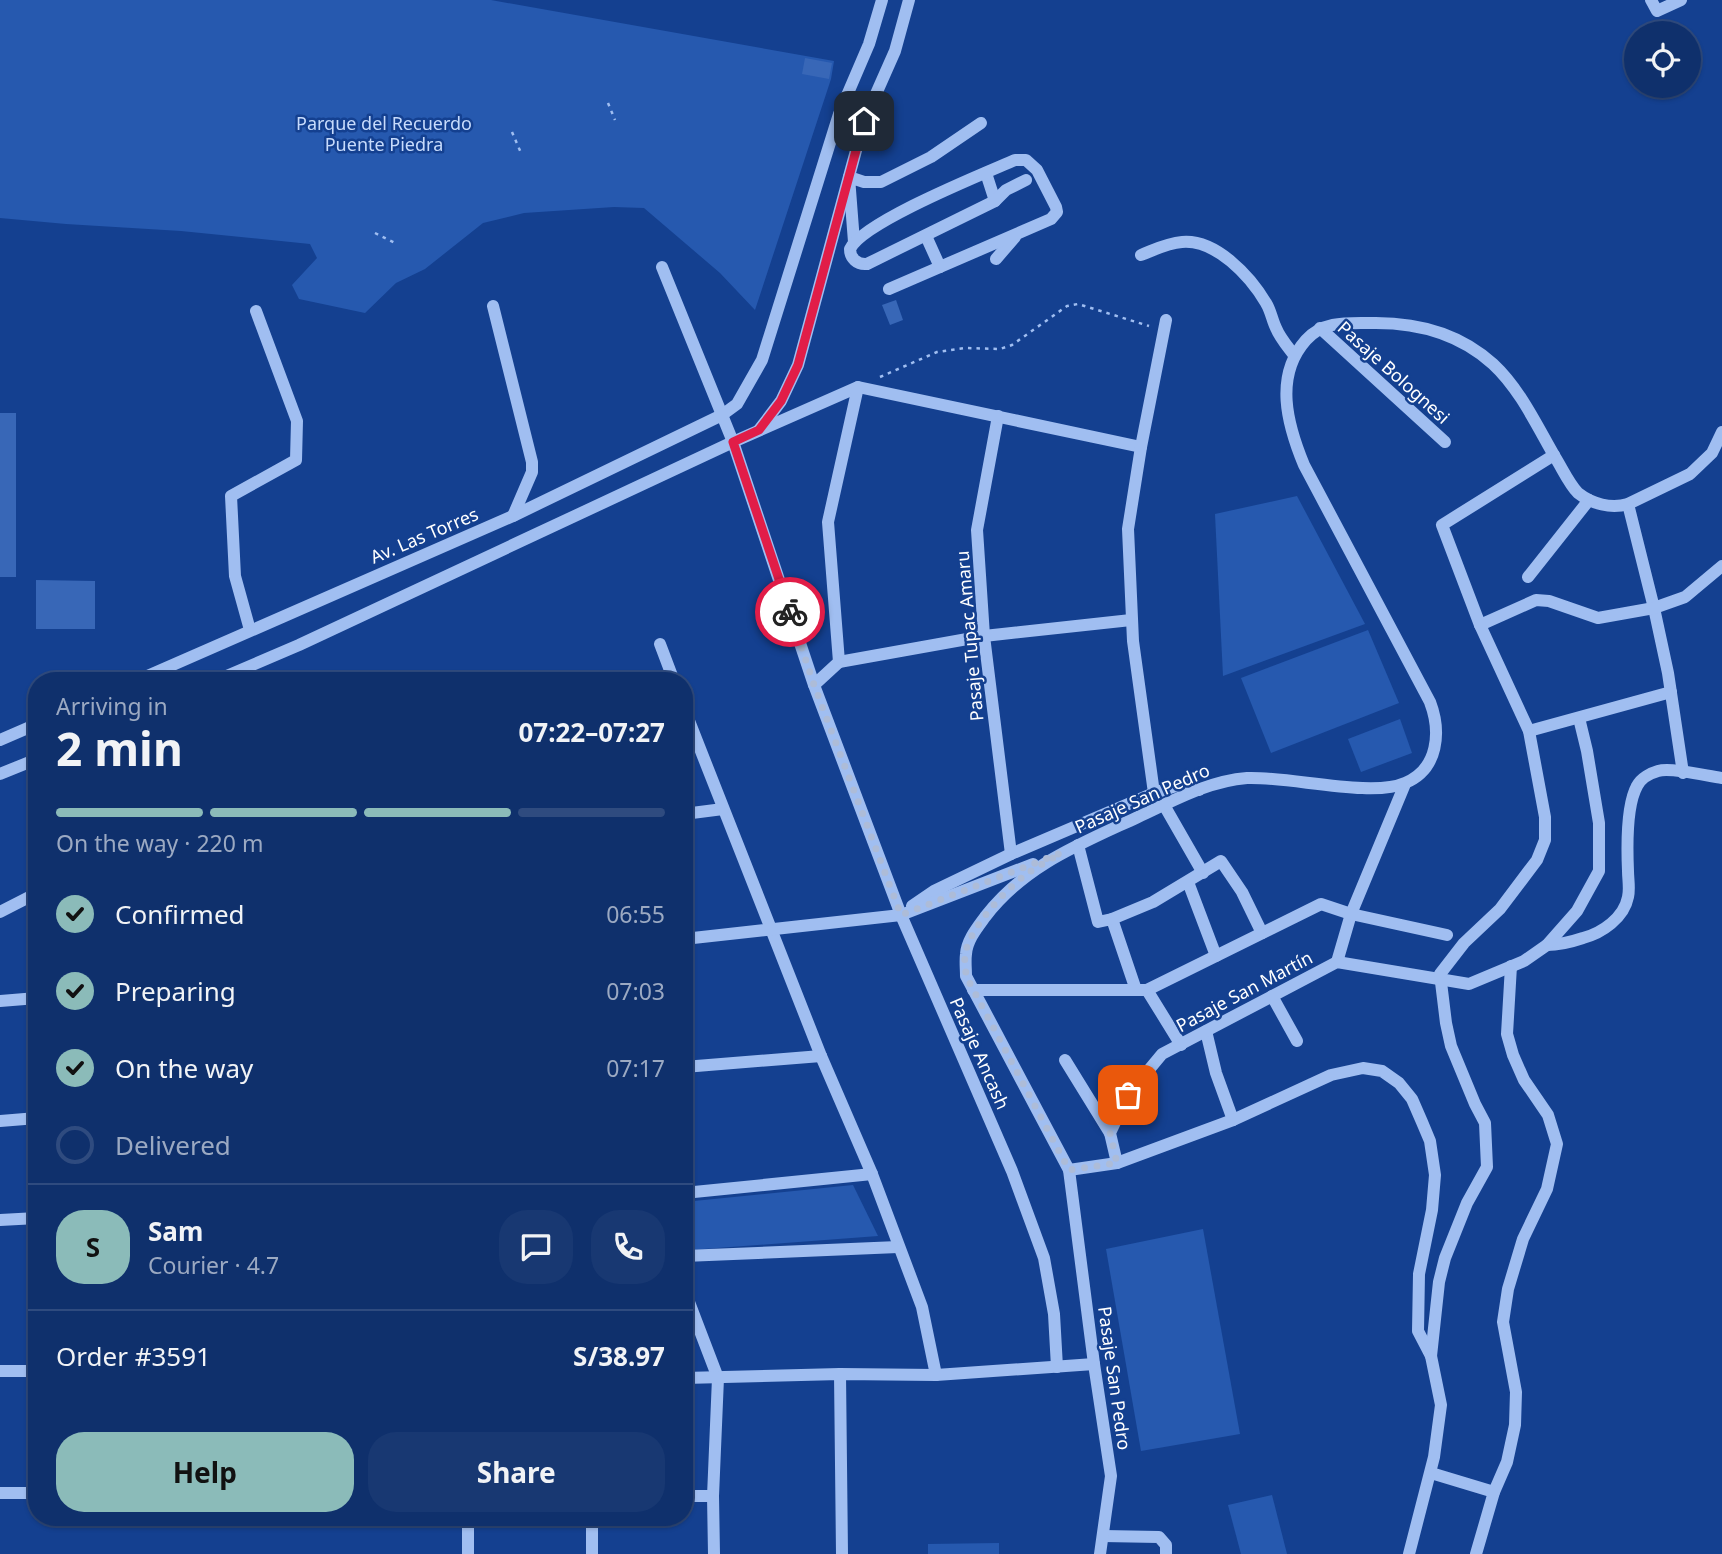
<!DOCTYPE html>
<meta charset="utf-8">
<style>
body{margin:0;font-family:"Noto Sans",sans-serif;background:#183872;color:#f1f3f6;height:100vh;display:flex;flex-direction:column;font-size:26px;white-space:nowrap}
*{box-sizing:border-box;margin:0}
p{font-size:23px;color:#9ba9c2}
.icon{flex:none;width:38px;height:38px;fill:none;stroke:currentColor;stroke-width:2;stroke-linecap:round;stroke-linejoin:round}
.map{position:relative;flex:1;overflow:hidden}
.side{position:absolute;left:28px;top:672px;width:665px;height:854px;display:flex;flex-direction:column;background:#0f306c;border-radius:28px;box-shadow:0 2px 5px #0004,0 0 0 2px #2f4b7f}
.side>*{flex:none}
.buttons{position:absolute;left:1624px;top:21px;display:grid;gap:14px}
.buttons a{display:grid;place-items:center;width:77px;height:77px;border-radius:50%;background:#0f306c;box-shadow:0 2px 5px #0004,0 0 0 2px #2f4b7f;font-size:35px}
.pin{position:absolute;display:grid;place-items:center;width:60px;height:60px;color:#fff;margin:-30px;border-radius:14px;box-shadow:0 4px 10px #0006}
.courier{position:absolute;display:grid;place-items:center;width:70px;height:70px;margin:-35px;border:5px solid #e11d48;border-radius:50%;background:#fff;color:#222;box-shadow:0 2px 9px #0007}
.headline em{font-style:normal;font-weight:700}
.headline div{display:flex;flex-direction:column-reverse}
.headline{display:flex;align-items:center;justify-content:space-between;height:119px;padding:0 28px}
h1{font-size:46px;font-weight:700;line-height:52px}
.bar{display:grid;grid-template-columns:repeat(4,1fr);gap:10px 7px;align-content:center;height:84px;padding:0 28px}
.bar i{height:9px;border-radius:5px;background:#2f4b7f}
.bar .active{background:#8bbbb9}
.bar p{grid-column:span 4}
.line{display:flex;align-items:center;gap:18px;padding:0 28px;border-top:2px solid #2f4b7f}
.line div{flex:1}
.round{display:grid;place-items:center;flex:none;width:74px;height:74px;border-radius:28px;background:#183872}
ol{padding:0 28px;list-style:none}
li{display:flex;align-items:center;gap:21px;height:77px}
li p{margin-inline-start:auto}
li .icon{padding:7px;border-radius:50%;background:#8bbbb9;color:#111;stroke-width:4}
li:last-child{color:#9ba9c2}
li i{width:38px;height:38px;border:4px solid #2f4b7f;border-radius:50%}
.action{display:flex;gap:14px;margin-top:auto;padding:14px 28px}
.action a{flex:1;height:80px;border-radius:28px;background:#8bbbb9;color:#111;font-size:28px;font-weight:700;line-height:80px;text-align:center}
.action a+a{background:#183872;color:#f1f3f6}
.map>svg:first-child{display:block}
</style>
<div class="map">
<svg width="1722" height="1554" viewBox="0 0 1722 1554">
<rect width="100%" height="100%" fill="#144090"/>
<!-- green -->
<g fill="#2659af">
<path d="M0,0H491L834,61L831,79L755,310L720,273L644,208L614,207L524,213L483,223L425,269L396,283L365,313L299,299L292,285L317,258L310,244L181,231L66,224L0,218Z"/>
<path d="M1297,496L1365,624L1223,676L1215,514Z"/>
<path d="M1368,630L1399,703L1271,753L1241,678Z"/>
<path d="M1400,719L1412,753L1361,772L1348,739Z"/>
<path d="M853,1185L878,1236L690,1250L684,1235V1202Z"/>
<path d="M1203,1229L1240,1434L1141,1451L1106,1249Z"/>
<path d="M1272,1495L1287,1554H1241L1228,1505Z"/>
<path d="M999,1543V1554H928V1544Z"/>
</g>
<!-- building -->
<g fill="#3867b7">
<path d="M805,58L832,63L829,79L802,74Z"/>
<path d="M896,300L903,320L890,325L882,305Z"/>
<rect x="0" y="413" width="16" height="164"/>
<path d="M36,580L95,581V629H36Z"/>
</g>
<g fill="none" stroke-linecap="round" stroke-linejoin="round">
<!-- path -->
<g stroke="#a0bef1" stroke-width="2.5" stroke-dasharray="3.5 5" stroke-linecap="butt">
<path d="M608,103L615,120"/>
<path d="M512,132L521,153"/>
<path d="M375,233L397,244"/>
<path d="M880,377L937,352L964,348L1000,349L1012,345L1067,306L1078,304L1149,326"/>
</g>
<!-- minor -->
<g stroke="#a0bef1" stroke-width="12">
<path d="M1651,0L1657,11L1681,0"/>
<path d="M986,173L995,201"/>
<path d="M926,236L940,267"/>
<path d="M854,242L849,177L864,182H881L931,157L981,123"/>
<path d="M1141,255C1154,250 1167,243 1182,242C1216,239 1250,276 1266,303C1271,311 1272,320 1276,328C1280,338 1288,347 1294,355"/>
<path d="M996,259L1015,237"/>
<path d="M662,267L733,442L814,685L901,915L1012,1171L1044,1258L1054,1314L1057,1367"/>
<path d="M889,289L1051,219L1057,212L1056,207L1037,170L1026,160H1015C983,174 863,222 850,249C850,258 857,265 867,264L995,201L1006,190L1026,180"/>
<path d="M493,306L532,462V472L513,516"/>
<path d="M1320,328L1445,442"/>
<path d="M998,416L977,530L984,636L1011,854"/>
<path d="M759,430L781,401L798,365L864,121L895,51L909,0"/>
<path d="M1628,504L1654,608L1668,673L1683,773"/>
<path d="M1528,577L1589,500"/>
<path d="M1480,625L1536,600L1549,601L1598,618L1654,608L1685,597L1722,566"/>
<path d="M250,630L235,576L231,496L296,460L297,421L256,311"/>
<path d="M660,644L674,681"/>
<path d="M839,662L984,636L1131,620"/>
<path d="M136,681L513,516L722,415L737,404L762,360L839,114L869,44L882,0"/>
<path d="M215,681L299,645L733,442L858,387L1141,447"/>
<path d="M814,685L839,662L828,522L858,387"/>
<path d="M684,708L821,1056L872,1174L922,1307L936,1375"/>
<path d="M1529,731L1671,692"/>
<path d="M0,740L37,724"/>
<path d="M0,774L37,759"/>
<path d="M1154,793L1133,641L1128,529L1141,447L1166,320"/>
<path d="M1164,805L1203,873"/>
<path d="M684,814L723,809"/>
<path d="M1078,845L1098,922L1112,919L1136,990"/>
<path d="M1188,882L1216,956"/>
<path d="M912,906L934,891L1011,854L1154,793L1182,784L1191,785L1199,790"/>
<path d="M0,912L37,893"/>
<path d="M1112,919L1153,902L1221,861L1242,892L1262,933"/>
<path d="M684,939L901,915L1033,864"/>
<path d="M1547,945C1560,945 1571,942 1583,938C1602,933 1624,918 1628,897C1630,889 1628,879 1628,871C1627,848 1626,806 1637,786C1641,778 1651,773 1658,771C1671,767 1707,776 1722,778"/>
<path d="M1337,962L1351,914L1405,784"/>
<path d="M973,990H1147L1321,904L1351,914L1447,935"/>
<path d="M1147,990L1181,1045"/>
<path d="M1272,996L1297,1041"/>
<path d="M0,1001L37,998"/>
<path d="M1206,1031L1216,1073L1233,1120"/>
<path d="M1065,1060L1110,1133"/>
<path d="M684,1067L821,1056"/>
<path d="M0,1121L37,1118"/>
<path d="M1117,1163L1110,1133L1128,1095L1162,1054L1337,962L1469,984L1524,961L1547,945L1577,911L1599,871V823L1587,751L1579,718"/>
<path d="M1069,1170L1117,1163L1233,1120L1331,1075L1363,1068L1382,1071L1399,1083L1412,1099L1422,1122L1430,1141L1435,1175L1432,1210L1419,1274L1418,1331L1431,1356L1441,1405L1434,1457L1409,1554"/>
<path d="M684,1193L872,1174"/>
<path d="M0,1220L37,1218"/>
<path d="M684,1256L898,1247"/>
<path d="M684,1289L718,1378L713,1496L714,1554"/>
<path d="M1431,1356L1439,1282L1445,1258L1467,1203L1487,1167L1485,1123L1475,1104L1451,1046L1446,1023L1440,974L1464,943L1500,909L1537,860L1545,840V817L1529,731L1480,625L1442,525L1554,455"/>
<path d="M0,1371H37"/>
<path d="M840,1374L842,1554"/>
<path d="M684,1378L840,1374L936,1375L1094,1364"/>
<path d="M1431,1473L1494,1492"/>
<path d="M0,1493H37"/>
<path d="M684,1496H713"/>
<path d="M468,1517V1554"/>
<path d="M592,1517V1554"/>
<path d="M1103,1536L1159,1537L1166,1545V1554"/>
<path d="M1100,1554L1111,1476L1094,1364L1069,1170L966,976C966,969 965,961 966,954C967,940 977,928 985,917C1025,865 1080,844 1138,817C1173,801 1208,781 1247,778C1288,776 1372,798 1405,783C1439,769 1441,731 1430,702L1304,465C1287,424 1274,376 1306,340C1323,321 1347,323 1370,323C1415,322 1459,333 1493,364C1520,389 1537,426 1555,457C1562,468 1569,484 1578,493C1592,504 1611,509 1628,504L1690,474L1712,453L1722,432"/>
<path d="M1476,1554L1494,1492L1507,1462L1515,1425L1516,1392L1503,1322L1508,1289L1523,1239L1547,1189L1557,1144L1548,1115L1524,1080L1513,1055L1507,1034L1511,966"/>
</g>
</g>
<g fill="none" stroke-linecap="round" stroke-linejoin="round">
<!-- done -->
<path stroke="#adbcd8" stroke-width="7" stroke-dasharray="0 12.6" d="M790,612L814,685L901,915L1061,853C1050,860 1038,866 1028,873C1007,888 970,927 965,954C964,961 966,969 966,976L1069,1170L1117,1163L1110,1133L1128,1095"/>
<!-- route -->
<path stroke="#e11d48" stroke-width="9" d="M790,612L733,442L759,430L781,401L798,365L864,121"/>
</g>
<g text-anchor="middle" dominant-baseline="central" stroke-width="5" stroke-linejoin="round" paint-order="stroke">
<!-- park labels -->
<g font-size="18" fill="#c7dbfc" stroke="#144090">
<text x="384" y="123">Parque del Recuerdo<tspan x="384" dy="21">Puente Piedra</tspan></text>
</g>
<!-- street labels -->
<g font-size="18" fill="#fff" stroke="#144090">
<text transform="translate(1394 372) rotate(42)">Pasaje Bolognesi</text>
<text transform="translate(424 535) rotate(-23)">Av. Las Torres</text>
<text transform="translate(969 636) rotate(-95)">Pasaje Tupac Amaru</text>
<text transform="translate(1142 798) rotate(-24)">Pasaje San Pedro</text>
<text transform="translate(1244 991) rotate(-28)">Pasaje San Martín</text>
<text transform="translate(980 1053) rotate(66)">Pasaje Ancash</text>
<text transform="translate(1115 1378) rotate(82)">Pasaje San Pedro</text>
</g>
</g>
</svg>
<div class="buttons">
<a><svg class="icon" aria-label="locate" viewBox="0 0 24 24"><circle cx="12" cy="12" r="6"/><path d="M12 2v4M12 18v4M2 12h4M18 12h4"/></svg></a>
</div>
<div class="pin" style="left:1128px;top:1095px;background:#ea580c"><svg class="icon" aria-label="bag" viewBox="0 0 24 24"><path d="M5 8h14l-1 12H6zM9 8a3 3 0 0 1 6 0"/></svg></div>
<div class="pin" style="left:864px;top:121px;background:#1f2937"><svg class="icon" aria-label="home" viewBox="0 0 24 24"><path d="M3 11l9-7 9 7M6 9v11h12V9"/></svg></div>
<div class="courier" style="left:790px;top:612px"><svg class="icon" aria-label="bike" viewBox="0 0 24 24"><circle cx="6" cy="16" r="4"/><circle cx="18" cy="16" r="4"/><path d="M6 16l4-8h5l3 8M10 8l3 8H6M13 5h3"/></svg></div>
<section class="side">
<div class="headline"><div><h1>2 min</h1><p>Arriving in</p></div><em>07:22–07:27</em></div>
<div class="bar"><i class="active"></i><i class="active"></i><i class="active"></i><i></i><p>On the way · 220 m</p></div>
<ol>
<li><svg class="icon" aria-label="check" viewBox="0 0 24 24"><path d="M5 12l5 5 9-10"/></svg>Confirmed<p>06:55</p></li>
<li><svg class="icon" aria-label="check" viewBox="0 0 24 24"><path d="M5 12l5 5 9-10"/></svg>Preparing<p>07:03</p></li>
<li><svg class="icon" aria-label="check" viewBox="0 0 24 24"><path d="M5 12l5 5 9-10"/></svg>On the way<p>07:17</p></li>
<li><i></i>Delivered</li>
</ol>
<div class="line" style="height:126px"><b class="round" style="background:#8bbbb9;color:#111">S</b><div><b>Sam</b><p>Courier · 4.7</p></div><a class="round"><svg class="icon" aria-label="chat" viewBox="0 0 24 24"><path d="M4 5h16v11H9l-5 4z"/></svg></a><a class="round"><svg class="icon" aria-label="phone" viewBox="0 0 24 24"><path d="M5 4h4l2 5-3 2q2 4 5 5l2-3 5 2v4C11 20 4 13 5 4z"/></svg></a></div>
<div class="line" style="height:91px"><div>Order #3591</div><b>S/38.97</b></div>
<div class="action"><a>Help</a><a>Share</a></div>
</section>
</div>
